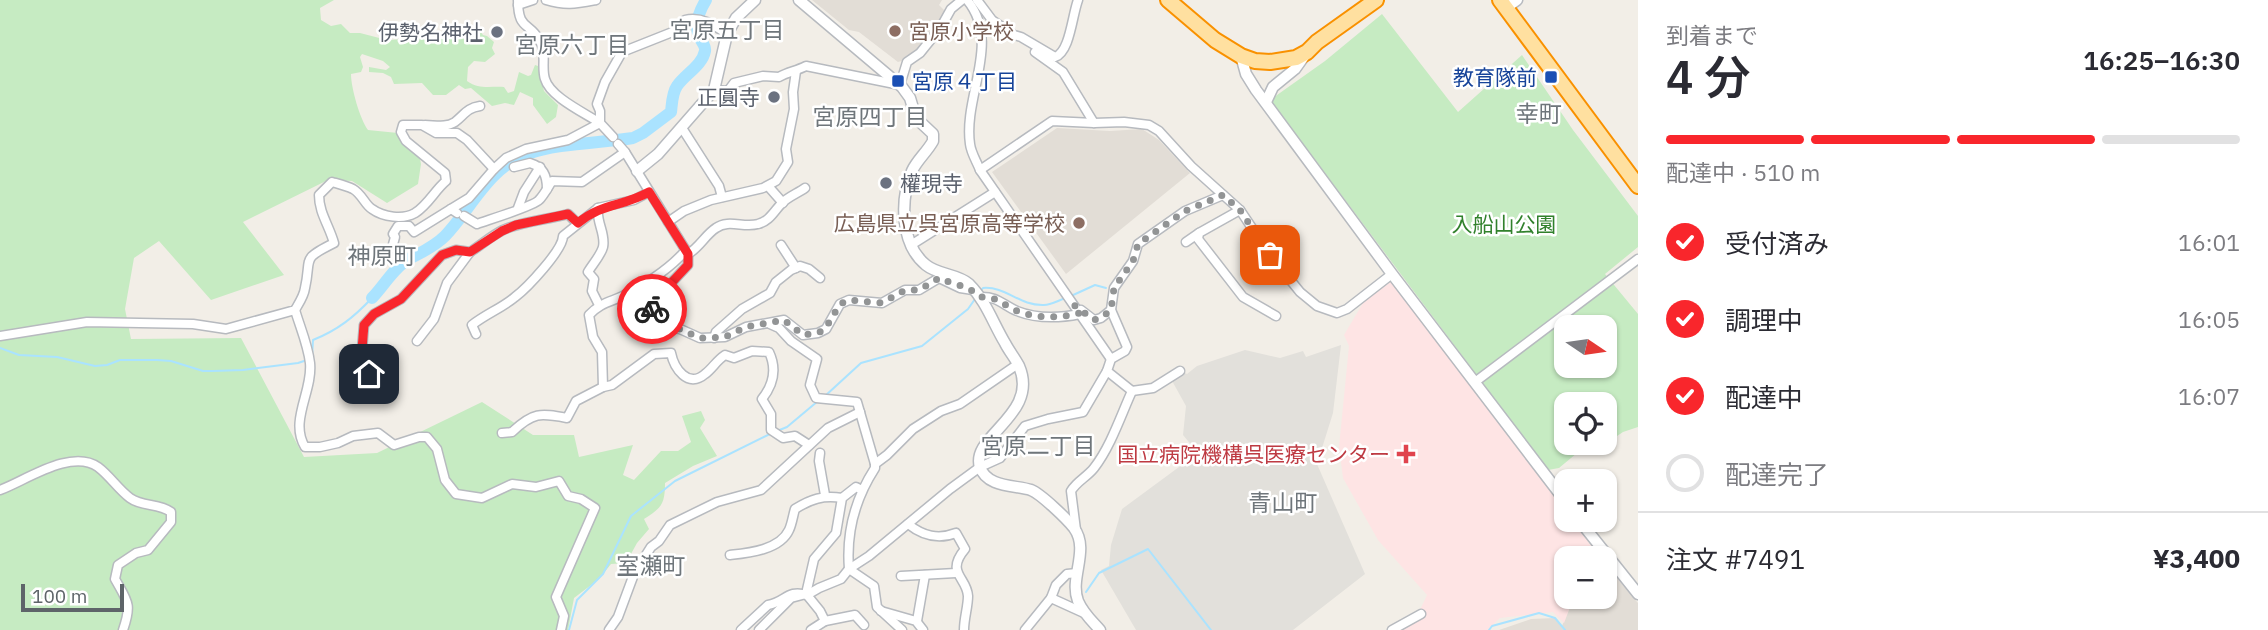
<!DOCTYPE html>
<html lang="ja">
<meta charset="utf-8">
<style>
body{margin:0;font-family:"IBM Plex Sans","Noto Sans JP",sans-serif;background:#f2f2f3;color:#2b2b33;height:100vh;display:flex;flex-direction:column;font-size:26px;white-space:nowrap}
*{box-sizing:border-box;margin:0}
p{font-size:23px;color:#7c7c81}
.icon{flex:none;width:38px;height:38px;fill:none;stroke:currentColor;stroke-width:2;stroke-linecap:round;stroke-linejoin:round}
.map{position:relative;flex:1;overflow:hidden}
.panel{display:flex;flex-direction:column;background:#fff;width:630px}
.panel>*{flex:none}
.needle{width:46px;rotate:103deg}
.fabs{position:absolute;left:1554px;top:315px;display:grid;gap:14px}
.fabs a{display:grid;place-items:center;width:63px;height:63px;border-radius:14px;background:#fff;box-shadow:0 2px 5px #0004;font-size:35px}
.scale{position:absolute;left:21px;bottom:18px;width:103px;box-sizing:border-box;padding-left:7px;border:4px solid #5e6469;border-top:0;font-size:19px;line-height:24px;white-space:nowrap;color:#5e6469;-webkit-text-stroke:5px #fff;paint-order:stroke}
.pin{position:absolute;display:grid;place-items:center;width:60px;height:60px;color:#fff;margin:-30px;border-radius:14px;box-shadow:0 4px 10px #0006}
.courier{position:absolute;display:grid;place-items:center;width:70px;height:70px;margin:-35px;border:5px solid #f9262c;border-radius:50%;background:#fff;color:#222;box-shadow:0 2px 9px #0007}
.headline em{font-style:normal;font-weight:600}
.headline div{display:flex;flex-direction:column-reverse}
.headline{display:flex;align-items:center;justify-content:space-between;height:119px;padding:0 28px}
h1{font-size:46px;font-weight:600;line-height:52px}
.bar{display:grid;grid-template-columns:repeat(4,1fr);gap:10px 7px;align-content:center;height:84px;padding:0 28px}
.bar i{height:9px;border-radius:5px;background:#e1e1e2}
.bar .on{background:#f9262c}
.bar p{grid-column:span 4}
.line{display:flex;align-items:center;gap:18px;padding:0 28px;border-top:2px solid #e1e1e2}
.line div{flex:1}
ol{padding:0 28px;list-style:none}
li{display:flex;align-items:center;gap:21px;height:77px}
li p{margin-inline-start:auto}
li .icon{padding:7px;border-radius:50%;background:#f9262c;color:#fff;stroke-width:4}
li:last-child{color:#7c7c81}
li i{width:38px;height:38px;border:4px solid #e1e1e2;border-radius:50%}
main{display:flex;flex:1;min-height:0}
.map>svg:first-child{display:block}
</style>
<main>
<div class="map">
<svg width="1638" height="630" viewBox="0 0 1638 630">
<rect width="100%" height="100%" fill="#f2eee7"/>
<!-- industrial -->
<path fill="#e2e0db" d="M1341,345L1333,413L1317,464L1365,574L1293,630H1136L1101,570L1109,566L1111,545L1122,509L1198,453L1183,435L1186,406L1171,379L1175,368L1187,374L1197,366L1245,350L1280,358L1303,351L1306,357Z"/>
<!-- education -->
<g fill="#e2ddd6">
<path d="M812,0H942L939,5L948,14L915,57L898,62L859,32L849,30Z"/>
<path d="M1057,128L1110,131L1142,129L1159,140L1190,173L1066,274L992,172Z"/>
<path d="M1605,564L1638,603V630H1499L1531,619L1555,618L1562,626L1574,597H1605Z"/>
</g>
<!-- medical -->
<path fill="#fee4e4" d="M1392,281L1546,482L1566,511V520H1572L1594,550L1591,558H1566V597H1574L1564,623L1553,612L1500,618L1487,630H1392L1419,612L1427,595L1378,540L1343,478L1339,447L1349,346L1344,335L1363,303Z"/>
<!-- green -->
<g fill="#c6ebc2" fill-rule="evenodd">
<path d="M0,0H334L320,8L321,20L331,26L341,24L350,33H360L387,40L430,38L480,31L483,35L487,36L494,42L492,48L495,54L485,62L474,61L468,67L467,81C480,90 490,86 504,87L508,93L514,91L519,72L528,76L531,75L535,65L538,66L544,91L558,105L556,117L547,124L533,105V98L520,92L514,105L505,103L492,106L471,88L465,89L459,85L446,95H433L422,83L394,84L391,77L383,73L369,72V67L386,70L390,67L383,61L362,54L360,57L363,67L361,72L351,74C351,88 360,119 368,130L398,133L418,149L421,164L418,184L387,203L352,181L328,180L243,222L284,275L211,300L159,241L134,258L125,309L131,339L241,338L304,457L377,453L482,402L533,435H574L579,457L633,445L623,475L634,480L661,451H678L691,442L682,416L701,411L705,420L700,428L717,456L693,466L665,483C665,505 661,508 644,519L649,529L637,543L626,563L611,564L599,579L574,598L568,630H0Z"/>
<path d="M1382,14L1458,112L1522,55L1573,130L1638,216V247L1605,274L1638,314V427L1623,432L1608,442L1577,453L1559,468L1548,470L1270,100L1325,61ZM1566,327H1605V366H1566ZM1566,404H1605V443H1566Z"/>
</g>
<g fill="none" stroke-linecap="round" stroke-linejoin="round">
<!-- stream -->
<g stroke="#aae3ff" stroke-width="2">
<path d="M980,292L983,288C1006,286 1019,306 1044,305C1051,305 1059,300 1066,298"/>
<path d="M1071,296L1095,285L1106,288"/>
<path d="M0,348L19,355L57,357L95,366L107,365L120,360H157L171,361L203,371H213L243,370L298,363L307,360"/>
<path d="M312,358L313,340C338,330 354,317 372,298"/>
<path d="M825,396L861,363L922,346L968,309L975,299"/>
<path d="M777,431L787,427L818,401"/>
<path d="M1086,592L1099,573L1148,549L1211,630"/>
<path d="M569,630L577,600L603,574L631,516L675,481L772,433"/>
<path d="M1489,630L1492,626L1539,613L1555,618L1565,630"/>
</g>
<!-- river -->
<path stroke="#aae3ff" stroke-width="12" d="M372,298C384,286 394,267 409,259C422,252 434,247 445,236C471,209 489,167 527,154C557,143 601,143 633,138L643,133L671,112C672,104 672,93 677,86C685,74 702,66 705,51C706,45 701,42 699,36C694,25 700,10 706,0"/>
<defs>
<g id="minor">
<path d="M546,0C566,6 575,4 596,0"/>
<path d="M967,0C1002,42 963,96 970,144C971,153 977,162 980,170L1111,359"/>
<path d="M977,0L992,20L1014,35L1021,37L1055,57C1070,52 1072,16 1078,0"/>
<path d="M518,5L533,0"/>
<path d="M1035,52L1063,72L1094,123"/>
<path d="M714,90L728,91L734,83L763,76L779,77C788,72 796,71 806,66L900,85L907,62L920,53L941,27L951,9L962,0"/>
<path d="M425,125C435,125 446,128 455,122C465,114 467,108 480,106"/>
<path d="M682,128L719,186L722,197"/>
<path d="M613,137L600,123V111L597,104L605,82L622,52L680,29L685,20C701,16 714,25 727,34"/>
<path d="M625,152L688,254V265L659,296L652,308L657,321L662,326L680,329L700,338L725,337L746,327L784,320L803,335L818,333L826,329L840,304L849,300L882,303L905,290H919L939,278L960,288L973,290"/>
<path d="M514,167L530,163C543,167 547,175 547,189"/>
<path d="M980,170L1052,121L1094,123L1124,122L1149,125L1159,131L1191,166L1240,210L1270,255L1300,292L1317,306L1337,313L1347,309L1392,274"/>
<path d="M768,186L783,203"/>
<path d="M518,208L524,192L540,167"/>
<path d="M598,208C596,222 606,234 603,247C601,255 592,265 588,272L594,279L592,291L599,305"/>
<path d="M1240,210L1199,233L1198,239L1243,297L1276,316"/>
<path d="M457,213L451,209L469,198L494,169L506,158L526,149L568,140L600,123C585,113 550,97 545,79C541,67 547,54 540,41C529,21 518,31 518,0"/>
<path d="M464,216L477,224C488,220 534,206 539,200C544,195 548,187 552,181L582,182L625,152L618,144"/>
<path d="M668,222L684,211L711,200L763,188L776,181L788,162L786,149L794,109L793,92L796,71"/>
<path d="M1186,242L1199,233"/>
<path d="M781,245L796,268"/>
<path d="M911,245L995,192"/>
<path d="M392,248L395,237L393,234L398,226H409L414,232L451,209"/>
<path d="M688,254C700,247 705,235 716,228C728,219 744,228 758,224C770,221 774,211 782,203C788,197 798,193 805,188"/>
<path d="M980,297C997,296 1003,305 1017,311C1037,319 1060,318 1080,314"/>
<path d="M295,310C300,327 308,345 310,363C313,391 289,421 305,447H320L338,443L353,436L378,433L394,445L419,437H427L437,449L445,480L456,494L482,498L512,484L536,487L559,481L568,496L581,499L595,508L556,597L564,616L561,630"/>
<path d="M1081,310L1094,320L1101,318L1111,310"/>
<path d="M770,324L779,328L791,341L817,359L810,385L816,398L857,402L875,464"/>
<path d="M476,334L472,325C486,314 502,308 515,297C527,288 563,250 563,236L598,208L634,200L649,192"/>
<path d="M0,336L87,322L193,324L226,329L295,310C299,303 304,296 305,288C312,257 300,260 334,243C329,225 319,213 319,195L332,182C339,184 347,186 353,189C362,194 365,205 372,209C383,217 403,220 415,213C428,205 435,190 446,181L445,173L406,141L401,132L403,125H422L436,133H457L467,140L494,169"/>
<path d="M714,338L716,332L742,309L770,293L776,282L791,270L800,266L809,269L820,278"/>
<path d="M417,341L434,319L447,283L470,252"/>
<path d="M369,374L362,349L364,325L374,314L401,299L442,255L456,250L470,252C481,245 491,236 503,230C523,221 546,220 568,214L577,223"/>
<path d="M1475,382L1638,259"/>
<path d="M603,387L602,352L593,337L589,315C600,303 610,302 623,296C646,284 669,270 686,250"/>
<path d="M1132,391L1153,388L1180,371"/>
<path d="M502,433L512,432C533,412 540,413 567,418L576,401L603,387L612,385L654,354L671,353C674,368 688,389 705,374C713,368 716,361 725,355L734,358L752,351L769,352C777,369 774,384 762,399L771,414V430L783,438L795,436L809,445"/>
<path d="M820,453L819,461L825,495"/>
<path d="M0,490C25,481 71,448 98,467C110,476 118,489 130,498C142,507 159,503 171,512V522L148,550L136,553L118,565L115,579C128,602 132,604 123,630"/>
<path d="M908,524C923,536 938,540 956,533L965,549C945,573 967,577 968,596C968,607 964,618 964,630"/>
<path d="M1076,530L1071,491C1077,481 1087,477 1094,468C1111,446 1121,415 1132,391L1107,371L1111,359L1125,351L1127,347L1111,310L1114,288L1133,261L1138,244L1185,211L1223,195"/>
<path d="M730,555C748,553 780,550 789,530C792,524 793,515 795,509C811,499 823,495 842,498"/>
<path d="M901,576L956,573"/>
<path d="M807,595L820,611L825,621L811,630"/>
<path d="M1051,598L1084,613"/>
<path d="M881,611L916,621L923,630"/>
<path d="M825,621L855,615L864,625"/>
<path d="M917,621L925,575"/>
<path d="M609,630L618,617L634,574L651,547L659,541L670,525L717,502L761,490L828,428L860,412"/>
<path d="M741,630L768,605C786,602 787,589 807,595L819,588L841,579L849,569L869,556L950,489L980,467L1000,458L1025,426L1048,419L1083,412L1107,371"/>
<path d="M759,630L791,598L806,594L814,559L836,533L842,498L856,487L862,490"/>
<path d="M902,630L877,607L874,586L849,569C846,532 855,499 875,468V464L887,455L913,429L941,411L960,404L1018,364"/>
<path d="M1025,630L1051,598L1056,585L1067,574L1077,573"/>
<path d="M1392,630L1421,614"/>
</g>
<g id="tertiary">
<path d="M799,0L902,87L910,98L916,118L933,134V141C927,152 917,160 912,171C900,199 900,244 926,265C938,275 958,274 969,284C986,301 993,323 1005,343C1009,351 1015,358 1019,366C1040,415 970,436 980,467C987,488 1016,485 1031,490C1041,494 1067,519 1074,528C1090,550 1069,578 1078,601C1083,613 1092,621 1100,630"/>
<path d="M1506,8L1517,0"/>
<path d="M1241,56L1246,74L1256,90L1392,274L1566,502"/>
<path d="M1266,102L1273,87L1295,69L1305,55"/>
<path d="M637,171L658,154L714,90L727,34L736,18L755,0"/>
<path d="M1579,520L1638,594"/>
</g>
<g id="trunk">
<path d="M1168,0L1215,40L1241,56L1255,61L1270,62L1296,58L1307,52L1317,42L1376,0"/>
<path d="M1500,0L1638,186"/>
</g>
</defs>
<!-- minor casing -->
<use href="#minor" stroke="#b7babf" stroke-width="11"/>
<!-- tertiary casing -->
<use href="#tertiary" stroke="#b7babf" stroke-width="13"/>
<!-- trunk casing -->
<use href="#trunk" stroke="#f99100" stroke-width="18"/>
<!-- minor -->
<use href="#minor" stroke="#fff" stroke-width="8"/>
<!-- tertiary -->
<use href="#tertiary" stroke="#fff" stroke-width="10"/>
<!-- trunk -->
<use href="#trunk" stroke="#ffe0a0" stroke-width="14"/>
</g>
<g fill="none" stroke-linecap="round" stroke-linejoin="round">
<!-- done -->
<path stroke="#929495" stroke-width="7" stroke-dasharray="0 12.6" d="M652,309L657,321L662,326L680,329L700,338L725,337L746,327L784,320L803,335L818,333L825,329L840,304L849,300L882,303L905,290H919L939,278C953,284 971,287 980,297C997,296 1003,305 1017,311C1037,319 1060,318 1080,313L1074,305L1094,320L1101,318L1111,310L1114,288L1133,261L1138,244L1185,211L1223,195L1240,210L1270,255"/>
<!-- route -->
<path stroke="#f9262c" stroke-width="9" d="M369,374L362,349L364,325L374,314L401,299L442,255L456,250L470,252L502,231L516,225L568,214L578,223C602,203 622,207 649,192L688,254V265L659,296L652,309"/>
</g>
<!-- markers -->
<g fill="#8d6e63" stroke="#fff" stroke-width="2.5">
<circle cx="895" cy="31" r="7"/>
<circle cx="1079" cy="223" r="7"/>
</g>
<g fill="#6b7280" stroke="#fff" stroke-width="2.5">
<circle cx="497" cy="32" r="7"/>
<circle cx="774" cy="97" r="7"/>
<circle cx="886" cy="183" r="7"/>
</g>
<g fill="#1a4fb4" stroke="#fff" stroke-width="2.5">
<rect x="1544" y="70" width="14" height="14" rx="3.5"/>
<rect x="891" y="74" width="14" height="14" rx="3.5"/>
</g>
<path fill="#e0444e" stroke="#fff" stroke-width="2.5" d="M1402.5 443.5h7v7h7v7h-7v7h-7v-7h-7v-7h7z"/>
<g text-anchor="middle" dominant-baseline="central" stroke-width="5" stroke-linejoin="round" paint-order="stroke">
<!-- education labels -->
<g font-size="21" fill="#785e54" stroke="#fff" text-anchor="start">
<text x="909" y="31">宮原小学校</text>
<text x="1065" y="223" text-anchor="end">広島県立呉宮原高等学校</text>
</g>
<!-- worship labels -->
<g font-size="21" fill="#5b616d" stroke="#fff" text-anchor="end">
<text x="483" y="32">伊勢名神社</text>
<text x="760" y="97">正圓寺</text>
<text x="900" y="183" text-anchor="start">權現寺</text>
</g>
<!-- transit labels -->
<g font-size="21" fill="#164399" stroke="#fff" text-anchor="end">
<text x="1537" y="77">教育隊前</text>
<text x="912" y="81" text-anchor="start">宮原４丁目</text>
</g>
<!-- park labels -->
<g font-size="21" fill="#31812c" stroke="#fff">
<text x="1504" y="224">入船山公園</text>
</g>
<!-- health labels -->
<g font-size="21" fill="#be3a42" stroke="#fff" text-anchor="end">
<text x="1390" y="454">国立病院機構呉医療センター</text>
</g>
<!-- neighbourhood labels -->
<g font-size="23" fill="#6f767b" stroke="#fff">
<text x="727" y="29">宮原五丁目</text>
<text x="572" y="44">宮原六丁目</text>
<text x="1539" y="113">幸町</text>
<text x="870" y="116">宮原四丁目</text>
<text x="382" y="255">神原町</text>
<text x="1038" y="445">宮原二丁目</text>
<text x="1283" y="502">青山町</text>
<text x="651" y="565">室瀬町</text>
</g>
</g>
</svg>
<div class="fabs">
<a><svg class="needle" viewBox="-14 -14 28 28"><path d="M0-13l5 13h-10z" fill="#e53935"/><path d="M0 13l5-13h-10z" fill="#7c7c81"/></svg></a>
<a><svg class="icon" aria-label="locate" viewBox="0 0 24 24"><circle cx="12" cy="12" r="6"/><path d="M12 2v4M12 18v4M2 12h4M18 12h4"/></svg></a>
<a>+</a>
<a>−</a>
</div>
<div class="scale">100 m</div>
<div class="pin" style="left:1270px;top:255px;background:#ea580c"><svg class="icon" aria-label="bag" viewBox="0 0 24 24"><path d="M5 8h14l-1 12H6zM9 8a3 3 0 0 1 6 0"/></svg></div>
<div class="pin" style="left:369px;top:374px;background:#1f2937"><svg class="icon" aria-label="home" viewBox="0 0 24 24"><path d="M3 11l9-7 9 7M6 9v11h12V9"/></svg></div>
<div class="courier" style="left:652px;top:309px"><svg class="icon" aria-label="bike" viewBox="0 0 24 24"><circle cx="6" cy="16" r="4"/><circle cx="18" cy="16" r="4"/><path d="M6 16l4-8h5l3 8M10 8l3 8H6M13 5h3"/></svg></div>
</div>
<section class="panel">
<div class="headline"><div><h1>4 分</h1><p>到着まで</p></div><em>16:25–16:30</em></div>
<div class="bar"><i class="on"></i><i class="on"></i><i class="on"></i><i></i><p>配達中 · 510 m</p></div>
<ol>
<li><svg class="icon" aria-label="check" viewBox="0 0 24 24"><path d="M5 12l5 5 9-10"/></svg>受付済み<p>16:01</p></li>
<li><svg class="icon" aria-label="check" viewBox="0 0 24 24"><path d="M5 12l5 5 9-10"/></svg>調理中<p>16:05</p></li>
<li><svg class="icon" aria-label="check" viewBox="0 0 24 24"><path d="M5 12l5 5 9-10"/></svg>配達中<p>16:07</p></li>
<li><i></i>配達完了</li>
</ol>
<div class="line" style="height:91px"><div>注文 #7491</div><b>¥3,400</b></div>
</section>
</main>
